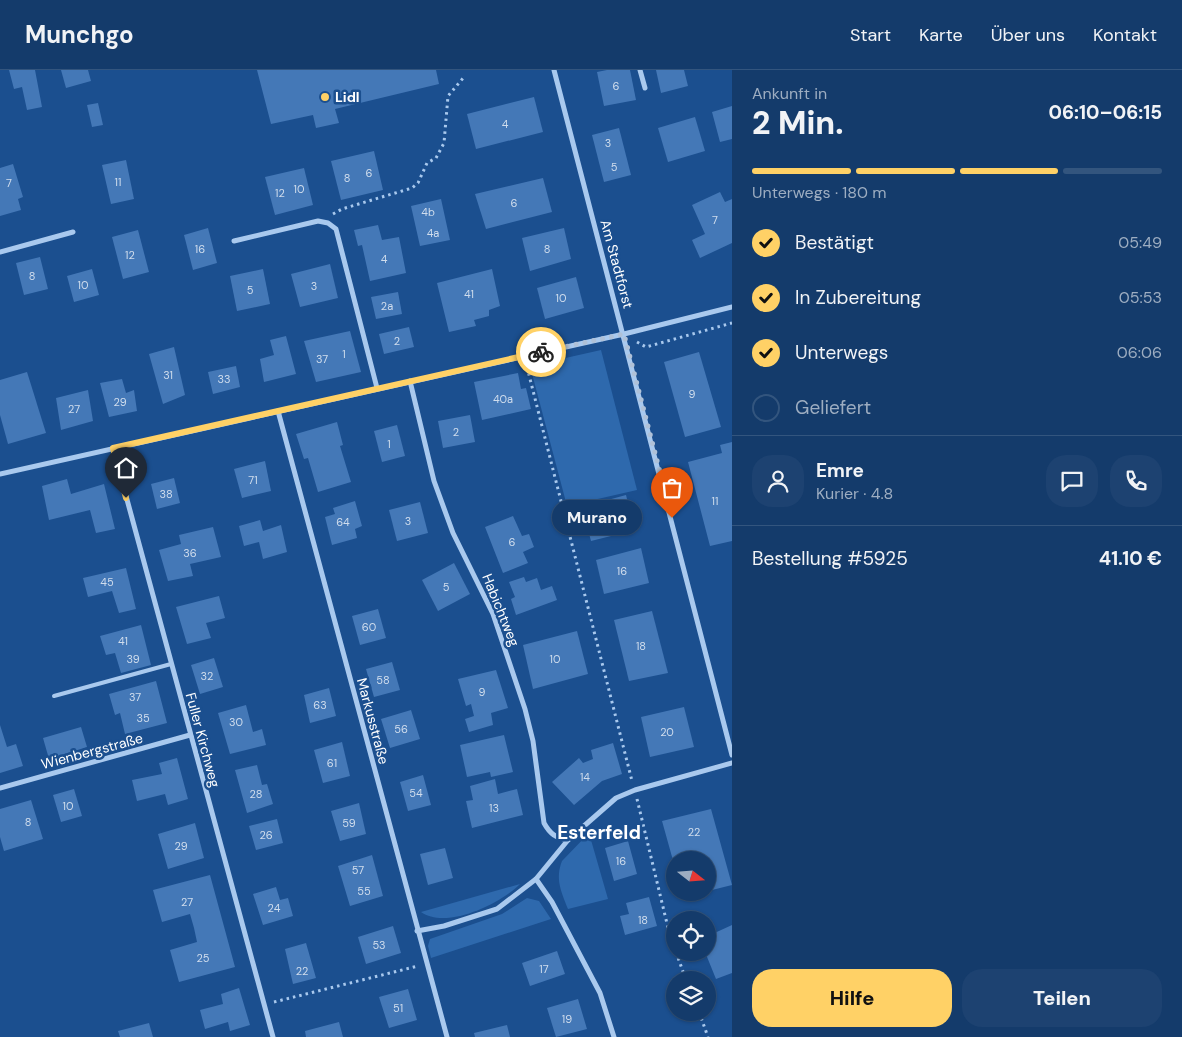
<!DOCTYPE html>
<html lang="de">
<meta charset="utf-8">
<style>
body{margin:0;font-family:"DM Sans",sans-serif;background:#1d4271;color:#f1f3f6;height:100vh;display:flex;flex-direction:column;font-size:19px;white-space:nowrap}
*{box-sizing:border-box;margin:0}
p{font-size:16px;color:#9dadc1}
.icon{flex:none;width:28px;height:28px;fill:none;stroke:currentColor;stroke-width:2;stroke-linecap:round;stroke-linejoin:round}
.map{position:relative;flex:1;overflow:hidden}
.side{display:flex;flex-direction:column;background:#143b6b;width:450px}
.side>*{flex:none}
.needle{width:32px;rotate:107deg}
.buttons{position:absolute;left:666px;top:781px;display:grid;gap:10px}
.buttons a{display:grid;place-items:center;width:50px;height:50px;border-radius:50%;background:#143b6b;box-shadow:0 1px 4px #0004,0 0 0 1px #33557e;font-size:25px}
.pin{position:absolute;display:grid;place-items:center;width:42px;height:42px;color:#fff;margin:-51px -21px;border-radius:50% 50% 50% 0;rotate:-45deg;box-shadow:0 0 5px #0007}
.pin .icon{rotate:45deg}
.courier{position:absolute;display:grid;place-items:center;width:50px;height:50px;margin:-25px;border:4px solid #ffd166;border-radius:50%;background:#fff;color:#222;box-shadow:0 1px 6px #0007}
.bubble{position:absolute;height:35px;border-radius:18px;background:#143b6b;box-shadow:0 1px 4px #0004,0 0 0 1px #33557e;font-size:16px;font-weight:800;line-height:35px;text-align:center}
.headline em{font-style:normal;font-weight:800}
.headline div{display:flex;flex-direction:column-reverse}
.headline{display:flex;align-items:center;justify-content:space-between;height:85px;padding:0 20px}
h1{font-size:32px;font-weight:800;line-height:38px}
.bar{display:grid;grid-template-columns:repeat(4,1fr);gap:8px 5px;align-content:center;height:60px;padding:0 20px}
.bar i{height:6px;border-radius:4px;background:#33557e}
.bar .selected{background:#ffd166}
.bar p{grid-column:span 4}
.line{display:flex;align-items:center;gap:12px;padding:0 20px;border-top:1px solid #33557e}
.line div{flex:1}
.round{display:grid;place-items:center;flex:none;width:52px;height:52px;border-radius:20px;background:#1d4271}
ol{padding:0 20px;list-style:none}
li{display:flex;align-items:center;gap:15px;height:55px}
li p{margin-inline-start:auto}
li .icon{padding:5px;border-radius:50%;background:#ffd166;color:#111;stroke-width:4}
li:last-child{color:#9dadc1}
li i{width:28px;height:28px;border:2px solid #33557e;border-radius:50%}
.cta{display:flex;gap:10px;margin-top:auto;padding:10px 20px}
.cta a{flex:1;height:58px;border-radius:20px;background:#ffd166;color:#111;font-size:20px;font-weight:800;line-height:58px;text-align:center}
.cta a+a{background:#1d4271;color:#f1f3f6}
header{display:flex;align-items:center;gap:30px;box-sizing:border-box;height:70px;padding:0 25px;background:#143b6b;border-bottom:1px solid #33557e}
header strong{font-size:24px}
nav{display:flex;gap:28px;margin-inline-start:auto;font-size:18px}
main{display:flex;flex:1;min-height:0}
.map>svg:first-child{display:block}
</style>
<header>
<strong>Munchgo</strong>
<nav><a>Start</a><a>Karte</a><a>Über uns</a><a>Kontakt</a></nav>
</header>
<main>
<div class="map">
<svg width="732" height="967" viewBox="0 0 732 967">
<rect width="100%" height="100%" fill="#1b4f8f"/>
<!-- green -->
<g fill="#2e69ad">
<path d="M601,280L637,420L567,436L530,296Z"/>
<path d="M589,763L608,829L568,839C561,821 555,809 562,791Z"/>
<path d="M520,814C500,834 446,860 421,842Z"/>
<path d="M527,828L539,831L551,849L431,888L428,876L430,869L502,844Z"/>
</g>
<!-- building -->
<g fill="#4478b7">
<path d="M9,0H35L42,37L27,40L22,17L14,19Z"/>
<path d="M61,0H88L91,11L66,18Z"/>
<path d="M257,0H436L439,14L335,39L339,53L316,58L313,45L271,54Z"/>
<path d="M607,0H630L636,30L604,36L597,2Z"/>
<path d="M656,0H684L688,16L661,23Z"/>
<path d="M534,27L543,62L476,79L467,44Z"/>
<path d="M98,33L103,55L92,57L87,35Z"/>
<path d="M732,36V69L720,72L712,42Z"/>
<path d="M695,47L705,81L668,92L658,58Z"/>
<path d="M619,58L631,105L604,112L592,65Z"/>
<path d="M374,81L383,120L341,130L331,91Z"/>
<path d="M126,90L134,129L111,134L102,95Z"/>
<path d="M13,94L23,127L18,129L21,140L0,146V98Z"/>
<path d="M304,98L313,135L275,145L265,107Z"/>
<path d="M543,108L552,142L486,159L475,124Z"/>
<path d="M720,122L725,132L732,129V173L700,188L692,170L705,164L692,135Z"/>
<path d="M441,129L450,170L420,176L411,136Z"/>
<path d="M378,155L382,170L399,167L406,203L370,211L362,175L358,176L354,160Z"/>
<path d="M208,158L217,193L193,200L184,165Z"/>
<path d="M564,158L571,189L530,201L522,168Z"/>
<path d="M138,160L149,202L123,209L112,167Z"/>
<path d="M40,187L48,219L24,225L16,193Z"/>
<path d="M330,194L338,228L300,237L291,204Z"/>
<path d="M92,199L99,225L74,232L67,206Z"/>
<path d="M263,199L270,234L237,241L230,206Z"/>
<path d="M492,199L500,236L489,240V246L474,250L476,256L449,262L437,213Z"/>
<path d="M576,207L584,238L545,249L537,218Z"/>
<path d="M398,222L402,244L376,249L371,227Z"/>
<path d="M409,257L414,277L384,284L379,264Z"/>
<path d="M350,261L361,302L316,312L304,271Z"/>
<path d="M286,266L296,304L264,312L260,289L274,285L270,270Z"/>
<path d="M174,277L185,325L163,334L149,284Z"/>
<path d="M699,282L721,357L685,367L664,292Z"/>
<path d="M236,296L240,317L213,324L208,302Z"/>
<path d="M27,302L46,363L8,374L0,345V310Z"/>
<path d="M518,303L521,319L526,318L531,339L482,350L474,312Z"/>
<path d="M122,309L126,323L134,320L137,341L109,347L100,313Z"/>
<path d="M88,320L93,351L61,360L56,328Z"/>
<path d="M470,345L475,372L443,378L438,351Z"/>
<path d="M337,352L343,375L340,376L351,412L318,422L308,388L304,389L296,364Z"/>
<path d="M397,355L405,386L382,392L374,361Z"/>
<path d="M732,372V471L710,476L688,392L722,383L720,375Z"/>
<path d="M265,391L271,421L242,428L234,399Z"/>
<path d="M174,408L180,433L157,439L151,414Z"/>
<path d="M67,409L71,424L104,414L115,459L96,463L90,440L49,450L42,416Z"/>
<path d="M626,425L635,460L591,471L582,437Z"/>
<path d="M355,431L362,456L355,459L357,468L332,475L325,447L335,444L333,438Z"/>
<path d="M420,432L428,463L397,471L389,440Z"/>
<path d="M513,446L522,466L529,464L534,477L523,482L528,493L503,503L485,457Z"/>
<path d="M260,450L263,461L281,455L287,482L263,489L259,472L244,476L239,456Z"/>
<path d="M213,457L221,487L190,494L193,506L168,511L159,480L181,474L179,465Z"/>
<path d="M641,478L649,513L604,524L596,490Z"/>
<path d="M454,493L470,524L438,541L422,510Z"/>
<path d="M126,498L136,539L119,543L112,521L88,527L83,508Z"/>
<path d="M524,507L526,512L537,508L541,520L552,516L557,530L516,545L511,529L515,527L509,512Z"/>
<path d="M219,526L225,548L206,553L211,568L187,574L176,537Z"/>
<path d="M378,539L386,568L360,575L352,546Z"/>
<path d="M652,541L668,603L629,611L614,550Z"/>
<path d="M141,555L151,595L121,603L115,583L106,585L100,566Z"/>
<path d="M577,561L588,604L533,619L523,575Z"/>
<path d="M214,588L223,617L200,624L191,595Z"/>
<path d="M392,592L400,620L374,627L366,599Z"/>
<path d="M496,600L508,638L491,643L493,655L469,662L465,649L474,646L471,634L466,636L458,609Z"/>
<path d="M156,611L167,653L125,664L120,643L115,645L109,624Z"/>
<path d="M329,618L336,646L310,653L304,625Z"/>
<path d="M246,635L253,662L262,659L266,675L230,684L218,643Z"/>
<path d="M684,637L694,677L650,687L641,647Z"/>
<path d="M411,640L420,669L390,678L381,649Z"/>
<path d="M0,655L7,677L16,674L23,696L0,703Z"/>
<path d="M81,657L87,677L49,689L43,668Z"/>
<path d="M504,665L513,702L491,707L490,702L467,707L460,675Z"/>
<path d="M342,672L350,706L323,713L314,680Z"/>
<path d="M613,673L622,704L602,711L574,735L552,712L579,688L583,693L593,689L591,680Z"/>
<path d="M177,688L188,729L168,735L165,724L137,731L132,710L162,704L159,693Z"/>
<path d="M257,695L262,715L267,714L273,734L247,743L235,700Z"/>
<path d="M423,705L431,735L408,741L400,712Z"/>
<path d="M495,709L498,724L517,719L523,745L472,758L466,731L473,730L470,716Z"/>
<path d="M74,719L82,746L61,752L53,725Z"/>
<path d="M31,730L43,769L4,781L0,767V739Z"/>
<path d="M359,733L366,764L340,771L331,741Z"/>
<path d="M711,739L732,815L708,821V790H675L674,794L662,751Z"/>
<path d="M277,749L283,773L256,780L249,756Z"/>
<path d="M195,753L204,788L168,799L158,764Z"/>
<path d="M628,771L637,804L614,811L605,778Z"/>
<path d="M445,778L453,808L428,815L420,784Z"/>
<path d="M372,785L383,826L350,836L338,796Z"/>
<path d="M210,805L235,897L179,912L170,880L197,872L194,858L190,844L162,852L153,820Z"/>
<path d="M276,817L280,830L288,828L293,846L263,855L253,824Z"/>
<path d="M649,827L657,856L625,865L620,846L629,844L626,833Z"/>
<path d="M732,855V903L716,909L705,882H708V866Z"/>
<path d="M393,856L401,883L366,894L358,867Z"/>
<path d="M306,873L316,908L293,914L285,879Z"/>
<path d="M557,881L565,904L530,916L522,893Z"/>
<path d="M239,918L250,955L230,961L228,952L205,959L200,940L223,934L221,924Z"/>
<path d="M408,919L417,950L389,958L379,927Z"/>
<path d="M578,929L587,959L556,967L547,938Z"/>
<path d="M339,952L343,967H306L305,961Z"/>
<path d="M149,953L153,967H120L118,961Z"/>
<path d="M507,955L510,967H475L474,963Z"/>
</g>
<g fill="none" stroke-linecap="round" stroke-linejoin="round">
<!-- path -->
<g stroke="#a9c9ee" stroke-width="3" stroke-dasharray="2.5 4" stroke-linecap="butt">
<path d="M333,144L342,139L412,118L418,113L427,93L436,88L444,73L448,26L464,7"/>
<path d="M637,272L646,277L732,253"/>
<path d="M527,297L632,711"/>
<path d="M637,729L670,866L675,880"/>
<path d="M676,882L686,910"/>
<path d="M274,932L418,896"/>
<path d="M699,942L708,967"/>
</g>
<!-- service -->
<path stroke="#a9c9ee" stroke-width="4" d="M54,626L171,594"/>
<!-- minor -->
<g stroke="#a9c9ee" stroke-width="5">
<path d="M554,0L732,685"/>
<path d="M640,0L645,18"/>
<path d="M234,171L318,151L328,153L336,159L377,318"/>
<path d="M0,182L73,162"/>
<path d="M410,311L434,411L453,463L493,544L525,639L533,671L544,753C550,764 556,768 568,770"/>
<path d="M278,341L447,967"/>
<path d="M113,378L273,967"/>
<path d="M0,404L624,264L732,237"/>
<path d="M0,718L190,665"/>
<path d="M536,809L552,832L600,923L614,967"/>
<path d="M417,861L444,856L497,839L536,809L568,770L616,728L635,720L732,693"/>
</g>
</g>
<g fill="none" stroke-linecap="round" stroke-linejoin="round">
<!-- done -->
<path stroke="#afc1d8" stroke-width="5" stroke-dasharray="0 9" d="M541,282L624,264L672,448"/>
<!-- route -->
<path stroke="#ffd166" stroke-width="6" d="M126,428L113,378L541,282"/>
</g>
<!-- markers -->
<circle fill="#ffd166" stroke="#1b4f8f" stroke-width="2" cx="325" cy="27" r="5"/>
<g text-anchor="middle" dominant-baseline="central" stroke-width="5" stroke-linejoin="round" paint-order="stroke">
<!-- number labels -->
<g font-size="11" fill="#d0dded">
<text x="616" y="16">6</text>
<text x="505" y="54">4</text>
<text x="608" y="73">3</text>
<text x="614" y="97">5</text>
<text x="369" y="103">6</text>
<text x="347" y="108">8</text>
<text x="118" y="112">11</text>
<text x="9" y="113">7</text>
<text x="299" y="119">10</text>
<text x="280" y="123">12</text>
<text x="514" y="133">6</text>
<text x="428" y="142">4b</text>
<text x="715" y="150">7</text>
<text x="433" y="163">4a</text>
<text x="200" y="179">16</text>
<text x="547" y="179">8</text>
<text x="130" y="185">12</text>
<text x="384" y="189">4</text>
<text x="32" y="206">8</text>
<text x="83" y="215">10</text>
<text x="314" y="216">3</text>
<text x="250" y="220">5</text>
<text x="469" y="224">41</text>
<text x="561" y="228">10</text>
<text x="387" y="236">2a</text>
<text x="397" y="271">2</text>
<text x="344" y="284">1</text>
<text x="322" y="289">37</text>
<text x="168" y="305">31</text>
<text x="224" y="309">33</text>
<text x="692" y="324">9</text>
<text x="503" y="329">40a</text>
<text x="120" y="332">29</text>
<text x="74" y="339">27</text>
<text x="456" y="362">2</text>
<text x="389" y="374">1</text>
<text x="253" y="410">71</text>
<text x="166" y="424">38</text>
<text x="715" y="431">11</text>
<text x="408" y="451">3</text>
<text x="343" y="452">64</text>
<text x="512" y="472">6</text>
<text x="190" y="483">36</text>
<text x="622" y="501">16</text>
<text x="107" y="512">45</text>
<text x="446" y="517">5</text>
<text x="369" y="557">60</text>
<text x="123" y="571">41</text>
<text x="641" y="576">18</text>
<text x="133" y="589">39</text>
<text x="555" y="589">10</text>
<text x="207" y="606">32</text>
<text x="383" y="610">58</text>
<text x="482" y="622">9</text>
<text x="135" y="627">37</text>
<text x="320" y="635">63</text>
<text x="143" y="648">35</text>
<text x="236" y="652">30</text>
<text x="401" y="659">56</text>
<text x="667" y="662">20</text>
<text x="332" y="693">61</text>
<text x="585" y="707">14</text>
<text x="416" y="723">54</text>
<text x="256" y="724">28</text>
<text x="68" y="736">10</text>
<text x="494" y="738">13</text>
<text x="28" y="752">8</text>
<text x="349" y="753">59</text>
<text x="694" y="762">22</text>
<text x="266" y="765">26</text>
<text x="181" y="776">29</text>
<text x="621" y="791">16</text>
<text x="358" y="800">57</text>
<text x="364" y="821">55</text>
<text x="187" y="832">27</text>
<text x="274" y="838">24</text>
<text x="643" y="850">18</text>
<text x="379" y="875">53</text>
<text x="203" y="888">25</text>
<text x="544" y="899">17</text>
<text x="302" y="901">22</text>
<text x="398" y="938">51</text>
<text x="567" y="949">19</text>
</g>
<!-- poi labels -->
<g font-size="14" font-weight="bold" fill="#fff" stroke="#1b4f8f" text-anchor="start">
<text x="335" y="27">Lidl</text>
</g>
<!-- street labels -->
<g font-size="14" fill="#fff" stroke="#1b4f8f">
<text transform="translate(617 194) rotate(75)">Am Stadtforst</text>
<text transform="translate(501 540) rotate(68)">Habichtweg</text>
<text transform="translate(373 651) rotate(75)">Markusstraße</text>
<text transform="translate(203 670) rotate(75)">Fuller Kirchweg</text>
<text transform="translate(92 681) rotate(-15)">Wienbergstraße</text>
</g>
<!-- district labels -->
<g font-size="19" font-weight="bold" fill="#fff" stroke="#1b4f8f">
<text x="599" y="762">Esterfeld</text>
</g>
</g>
</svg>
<div class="buttons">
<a><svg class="needle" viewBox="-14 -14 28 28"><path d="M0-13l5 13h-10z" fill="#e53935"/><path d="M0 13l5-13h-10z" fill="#9dadc1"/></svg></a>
<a><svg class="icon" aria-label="locate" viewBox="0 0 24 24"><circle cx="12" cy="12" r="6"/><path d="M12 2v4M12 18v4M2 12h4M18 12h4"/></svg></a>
<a><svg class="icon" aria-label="layers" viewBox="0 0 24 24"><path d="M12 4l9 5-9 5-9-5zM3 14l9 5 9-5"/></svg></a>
</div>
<div class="pin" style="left:672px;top:448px;background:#ea580c"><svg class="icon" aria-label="bag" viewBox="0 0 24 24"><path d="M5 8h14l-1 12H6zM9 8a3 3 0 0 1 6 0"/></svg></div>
<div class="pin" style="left:126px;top:428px;background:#1f2937"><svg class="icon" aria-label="home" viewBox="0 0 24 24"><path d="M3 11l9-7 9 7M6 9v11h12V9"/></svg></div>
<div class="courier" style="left:541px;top:282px"><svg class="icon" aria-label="bike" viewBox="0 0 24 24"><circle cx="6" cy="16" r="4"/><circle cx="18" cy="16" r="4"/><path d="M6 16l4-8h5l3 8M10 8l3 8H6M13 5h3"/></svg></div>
<div class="bubble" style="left:552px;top:430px;width:90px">Murano</div>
</div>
<section class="side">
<div class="headline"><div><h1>2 Min.</h1><p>Ankunft in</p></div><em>06:10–06:15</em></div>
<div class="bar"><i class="selected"></i><i class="selected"></i><i class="selected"></i><i></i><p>Unterwegs · 180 m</p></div>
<ol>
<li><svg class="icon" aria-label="check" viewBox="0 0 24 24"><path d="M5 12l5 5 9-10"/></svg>Bestätigt<p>05:49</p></li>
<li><svg class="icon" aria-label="check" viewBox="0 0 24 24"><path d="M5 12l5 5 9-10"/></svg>In Zubereitung<p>05:53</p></li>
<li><svg class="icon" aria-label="check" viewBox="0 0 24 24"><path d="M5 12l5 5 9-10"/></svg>Unterwegs<p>06:06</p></li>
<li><i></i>Geliefert</li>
</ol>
<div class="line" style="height:90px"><a class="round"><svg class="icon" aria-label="person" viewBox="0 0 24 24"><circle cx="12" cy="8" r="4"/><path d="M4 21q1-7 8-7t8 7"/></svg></a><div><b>Emre</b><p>Kurier · 4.8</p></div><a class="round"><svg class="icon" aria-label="chat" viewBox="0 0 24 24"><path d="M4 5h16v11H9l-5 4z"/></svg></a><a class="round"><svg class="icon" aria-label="phone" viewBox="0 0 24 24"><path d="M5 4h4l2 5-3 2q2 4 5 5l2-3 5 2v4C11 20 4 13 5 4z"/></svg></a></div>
<div class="line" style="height:65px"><div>Bestellung #5925</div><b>41.10 €</b></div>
<div class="cta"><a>Hilfe</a><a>Teilen</a></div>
</section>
</main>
